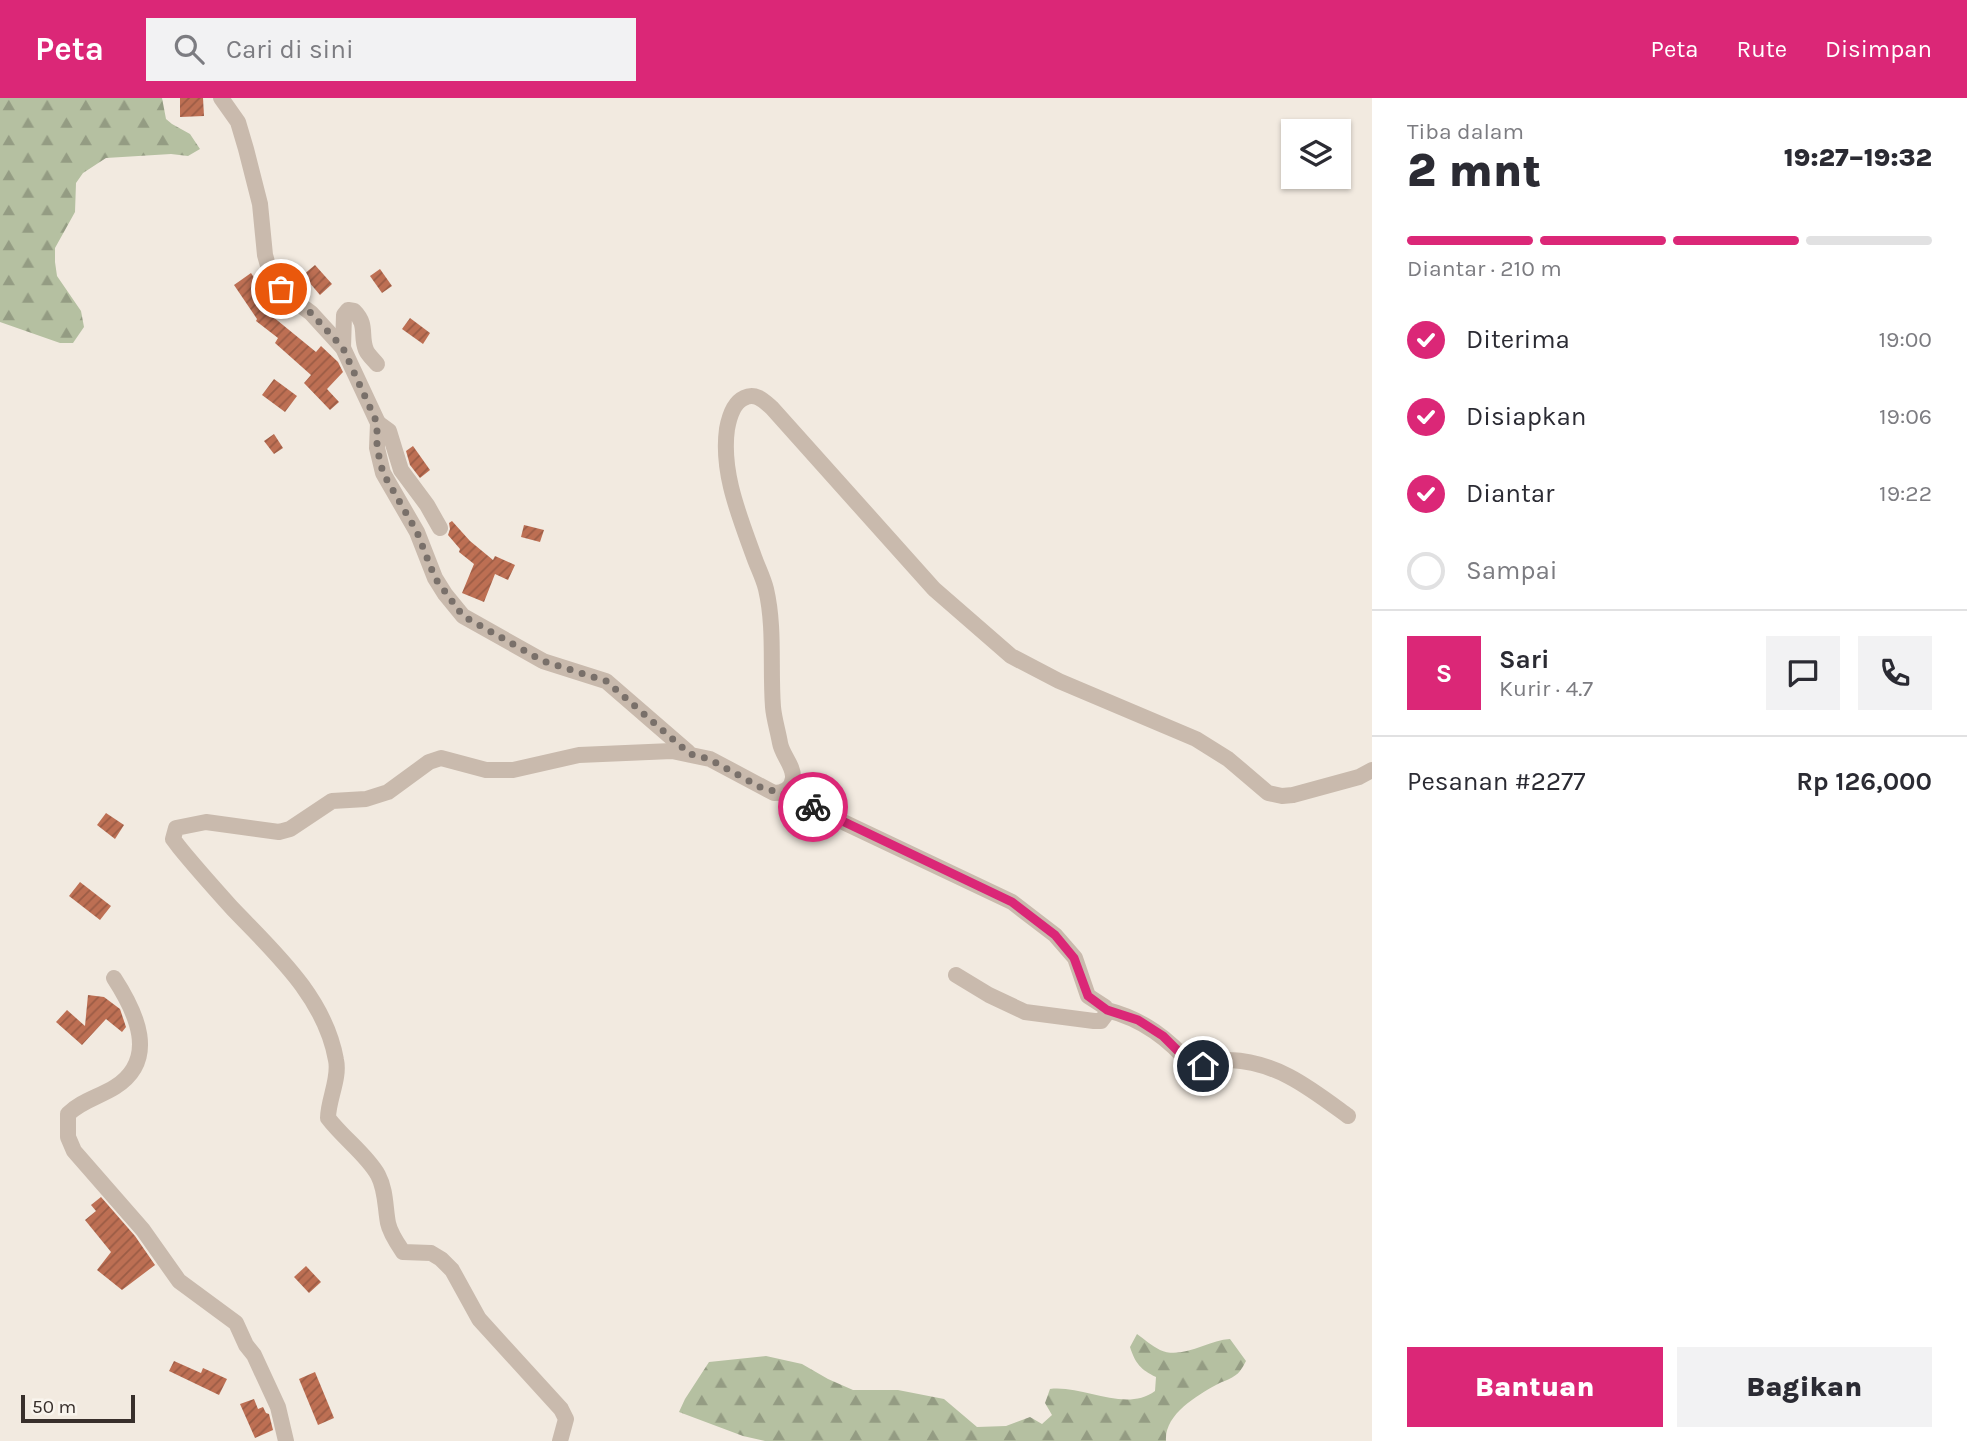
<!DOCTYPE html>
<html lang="id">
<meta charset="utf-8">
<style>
body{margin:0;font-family:Karla,sans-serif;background:#f2f2f3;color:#2b2b33;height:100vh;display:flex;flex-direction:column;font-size:26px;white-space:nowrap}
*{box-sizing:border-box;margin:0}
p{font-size:23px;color:#7c7c81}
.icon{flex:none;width:38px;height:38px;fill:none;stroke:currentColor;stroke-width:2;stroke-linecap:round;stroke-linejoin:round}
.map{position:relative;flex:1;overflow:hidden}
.details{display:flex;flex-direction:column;background:#fff;width:595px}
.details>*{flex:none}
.controls{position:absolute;left:1281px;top:21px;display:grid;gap:14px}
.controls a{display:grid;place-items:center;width:70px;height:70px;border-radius:0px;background:#fff;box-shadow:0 2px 5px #0004;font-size:35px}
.scale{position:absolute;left:21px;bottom:18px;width:114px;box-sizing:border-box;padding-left:7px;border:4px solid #382f2b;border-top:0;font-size:19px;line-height:24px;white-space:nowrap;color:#382f2b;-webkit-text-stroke:5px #f9f4ed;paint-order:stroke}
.pin{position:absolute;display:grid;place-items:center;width:60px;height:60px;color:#fff;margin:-30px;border:4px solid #fff;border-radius:50%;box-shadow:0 2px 7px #0007}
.courier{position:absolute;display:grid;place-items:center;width:70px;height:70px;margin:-35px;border:5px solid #db2777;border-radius:50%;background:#fff;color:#222;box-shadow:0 2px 9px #0007}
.headline em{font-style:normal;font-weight:800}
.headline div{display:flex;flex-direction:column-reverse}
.headline{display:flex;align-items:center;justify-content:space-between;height:119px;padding:0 35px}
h1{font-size:46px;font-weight:800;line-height:52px}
.bar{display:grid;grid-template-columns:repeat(4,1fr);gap:10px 7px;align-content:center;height:84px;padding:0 35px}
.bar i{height:9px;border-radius:5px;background:#e1e1e2}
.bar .active{background:#db2777}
.bar p{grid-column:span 4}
.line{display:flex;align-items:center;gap:18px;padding:0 35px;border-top:2px solid #e1e1e2}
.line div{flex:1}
.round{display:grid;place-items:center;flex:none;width:74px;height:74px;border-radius:0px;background:#f2f2f3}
ol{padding:0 35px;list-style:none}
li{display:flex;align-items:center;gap:21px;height:77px}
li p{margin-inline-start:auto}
li .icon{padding:7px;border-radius:50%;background:#db2777;color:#fff;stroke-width:4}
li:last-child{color:#7c7c81}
li i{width:38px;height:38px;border:4px solid #e1e1e2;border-radius:50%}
.cta{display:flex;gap:14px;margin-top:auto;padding:14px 35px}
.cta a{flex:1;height:80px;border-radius:0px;background:#db2777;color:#fff;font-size:28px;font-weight:800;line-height:80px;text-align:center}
.cta a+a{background:#f2f2f3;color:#2b2b33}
header{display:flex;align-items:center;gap:42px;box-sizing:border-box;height:98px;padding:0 35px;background:#db2777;color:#fff}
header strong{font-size:33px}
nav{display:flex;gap:38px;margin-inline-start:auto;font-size:24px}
.search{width:490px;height:63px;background:#f2f2f3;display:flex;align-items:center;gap:18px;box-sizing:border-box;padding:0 24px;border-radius:0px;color:#7c7c81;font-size:26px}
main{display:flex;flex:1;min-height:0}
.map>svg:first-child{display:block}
</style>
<header>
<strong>Peta</strong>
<div class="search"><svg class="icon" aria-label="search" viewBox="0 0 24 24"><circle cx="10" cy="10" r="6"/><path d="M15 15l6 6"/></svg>Cari di sini</div>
<nav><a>Peta</a><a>Rute</a><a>Disimpan</a></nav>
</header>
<main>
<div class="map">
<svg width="1372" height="1343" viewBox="0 0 1372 1343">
<defs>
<pattern id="forest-firs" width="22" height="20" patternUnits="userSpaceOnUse" patternTransform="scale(1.75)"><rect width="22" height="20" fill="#b5c0a1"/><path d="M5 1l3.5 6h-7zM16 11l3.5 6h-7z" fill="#949c83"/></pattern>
<pattern id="building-hatch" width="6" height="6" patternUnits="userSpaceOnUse" patternTransform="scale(1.75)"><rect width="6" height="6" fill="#bd6f53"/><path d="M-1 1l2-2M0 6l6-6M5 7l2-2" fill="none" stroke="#9b5c45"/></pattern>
</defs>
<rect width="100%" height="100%" fill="#f2eae0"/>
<!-- forest -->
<g fill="url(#forest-firs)">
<path d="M0,0H162L166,21L172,26L190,36L200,51L188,58L171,56L106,60L83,75L76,85L75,114L55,150V164L57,178L81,213L84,229L73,245H60L0,224Z"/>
<path d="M1137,1236C1144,1241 1152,1248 1160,1252C1182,1262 1208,1242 1230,1241L1246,1263C1244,1267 1242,1270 1240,1273C1235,1280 1223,1283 1216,1287C1196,1298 1164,1317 1166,1343H765L743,1338L679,1314L685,1301L709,1264L766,1258L802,1266L828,1281L853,1292H898L944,1301L977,1329L1006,1328L1030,1319L1042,1326L1052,1317L1045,1305L1050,1291C1084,1287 1125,1315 1155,1293L1156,1279C1141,1272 1135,1265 1130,1249Z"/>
</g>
<!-- building -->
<g fill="url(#building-hatch)">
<path d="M180,0H203L204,18L180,19Z"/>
<path d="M315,167L332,186L320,197L303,177Z"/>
<path d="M380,171L392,188L382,195L370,178Z"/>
<path d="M251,175L266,198L256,205L316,254L321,248L338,264L343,274L327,291L339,304L330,312L304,285L311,277L275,245L278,240L256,223L257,221L234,187Z"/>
<path d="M410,220L430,235L423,246L402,231Z"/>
<path d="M274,281L297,298L285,314L262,297Z"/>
<path d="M274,336L283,350L274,356L264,343Z"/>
<path d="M413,348L430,372L420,380L410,367L406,353Z"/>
<path d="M452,423L470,443L493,462L495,458L515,467L508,482L495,476L484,504L462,495L474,466L459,454L460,451L448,437L450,431L449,425Z"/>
<path d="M524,427L544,432L540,444L521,439Z"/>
<path d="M106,715L124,727L115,741L97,727Z"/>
<path d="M80,784L111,808L100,822L69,798Z"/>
<path d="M88,897L104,899L120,911L126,929L122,934L106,921L82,947L56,924L67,912L85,928Z"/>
<path d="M101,1099L135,1138L155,1167L122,1192L97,1172L111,1154L85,1122L96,1113L91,1107Z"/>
<path d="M306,1168L321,1184L309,1195L294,1179Z"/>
<path d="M174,1263L201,1275L203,1270L227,1281L219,1297L169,1273Z"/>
<path d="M315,1274L334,1320L318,1327L299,1281Z"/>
<path d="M254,1301L258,1311L263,1309L266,1315L269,1316L273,1332L255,1340L240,1306Z"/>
</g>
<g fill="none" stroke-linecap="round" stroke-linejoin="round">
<!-- street -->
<g stroke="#c9baad" stroke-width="16">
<path d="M221,0L238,24L246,51L260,106L265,157L269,171L284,195L311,215L343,250L378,325L377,350L383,375L417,434L435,480L445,496L463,518L543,563L606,583L688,654"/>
<path d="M343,250L344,217L348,212L354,213C368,227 360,237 366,252C368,257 374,262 377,266"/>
<path d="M378,325L389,333L401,372L427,407L440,430"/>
<path d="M782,695L1012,804L1055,837L1075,860L1088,898L1105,909L1107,915L1101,923H1094L1025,914L989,897L956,877"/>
<path d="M114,880C136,914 159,961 115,989C99,999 81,1003 68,1016V1039L74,1053L143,1132L179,1183L236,1225L246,1247L254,1257L278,1309L286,1343"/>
<path d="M1107,912C1143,921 1169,941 1193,969C1206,969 1217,961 1230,962C1278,964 1311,991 1348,1018"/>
<path d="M560,1343L566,1321L561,1311L479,1221L452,1172L441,1161L431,1155L403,1154C397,1145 390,1135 388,1125C385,1109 386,1092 378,1077C367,1057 343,1040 328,1020C328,1002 340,980 336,962C325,899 274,854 232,810C214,790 196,770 179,749L173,741L176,730L206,724L279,734L290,731L332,703L366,701L388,694L429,664L441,660L486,672H513L579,657L672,653L710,661L774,695C784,695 792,691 793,680C794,668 782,657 780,645C778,633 774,621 773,609C770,569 775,530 766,491C763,479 757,468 753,456C739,417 721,374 727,331C729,320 733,305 744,300C756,294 764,303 772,310L934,491L1011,558L1059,583L1196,641L1228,661L1268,695L1282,698L1293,697L1359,679L1372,672"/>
</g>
</g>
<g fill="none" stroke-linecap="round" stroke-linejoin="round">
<!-- done -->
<path stroke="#79706a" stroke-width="7" stroke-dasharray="0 12.6" d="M281,191L287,198L311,215L343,250L377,325V350L383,375L417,434L435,480L463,518L543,563L606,583L690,656L709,661L762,690L782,695L813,709"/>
<!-- route -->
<path stroke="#db2777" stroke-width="9" d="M813,709L1012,804L1055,837L1074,860L1088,898L1107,912L1138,922L1163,938L1193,968H1203"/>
</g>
</svg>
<div class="controls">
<a><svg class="icon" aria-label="layers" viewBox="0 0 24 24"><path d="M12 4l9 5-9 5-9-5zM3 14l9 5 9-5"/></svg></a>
</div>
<div class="scale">50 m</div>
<div class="pin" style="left:281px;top:191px;background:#ea580c"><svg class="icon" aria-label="bag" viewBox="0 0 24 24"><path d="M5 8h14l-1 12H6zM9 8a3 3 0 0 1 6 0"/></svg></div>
<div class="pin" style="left:1203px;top:968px;background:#1f2937"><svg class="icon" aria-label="home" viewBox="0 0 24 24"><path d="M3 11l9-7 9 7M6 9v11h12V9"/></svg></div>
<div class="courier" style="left:813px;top:709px"><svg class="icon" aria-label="bike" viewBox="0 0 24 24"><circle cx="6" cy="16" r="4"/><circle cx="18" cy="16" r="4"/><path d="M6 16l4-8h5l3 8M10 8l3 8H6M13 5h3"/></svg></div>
</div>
<section class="details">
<div class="headline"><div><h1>2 mnt</h1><p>Tiba dalam</p></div><em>19:27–19:32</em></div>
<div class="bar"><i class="active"></i><i class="active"></i><i class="active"></i><i></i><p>Diantar · 210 m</p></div>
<ol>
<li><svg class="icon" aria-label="check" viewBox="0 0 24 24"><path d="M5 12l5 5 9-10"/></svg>Diterima<p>19:00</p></li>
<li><svg class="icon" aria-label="check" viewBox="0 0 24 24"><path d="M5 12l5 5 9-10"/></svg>Disiapkan<p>19:06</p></li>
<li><svg class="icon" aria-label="check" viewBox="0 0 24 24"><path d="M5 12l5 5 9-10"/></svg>Diantar<p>19:22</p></li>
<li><i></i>Sampai</li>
</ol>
<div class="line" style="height:126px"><b class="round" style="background:#db2777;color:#fff">S</b><div><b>Sari</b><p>Kurir · 4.7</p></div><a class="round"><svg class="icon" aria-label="chat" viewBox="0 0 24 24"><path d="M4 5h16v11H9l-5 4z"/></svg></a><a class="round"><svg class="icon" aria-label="phone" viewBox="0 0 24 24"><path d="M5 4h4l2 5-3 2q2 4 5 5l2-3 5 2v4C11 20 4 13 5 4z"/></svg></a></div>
<div class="line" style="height:91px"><div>Pesanan #2277</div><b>Rp 126,000</b></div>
<div class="cta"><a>Bantuan</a><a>Bagikan</a></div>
</section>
</main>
